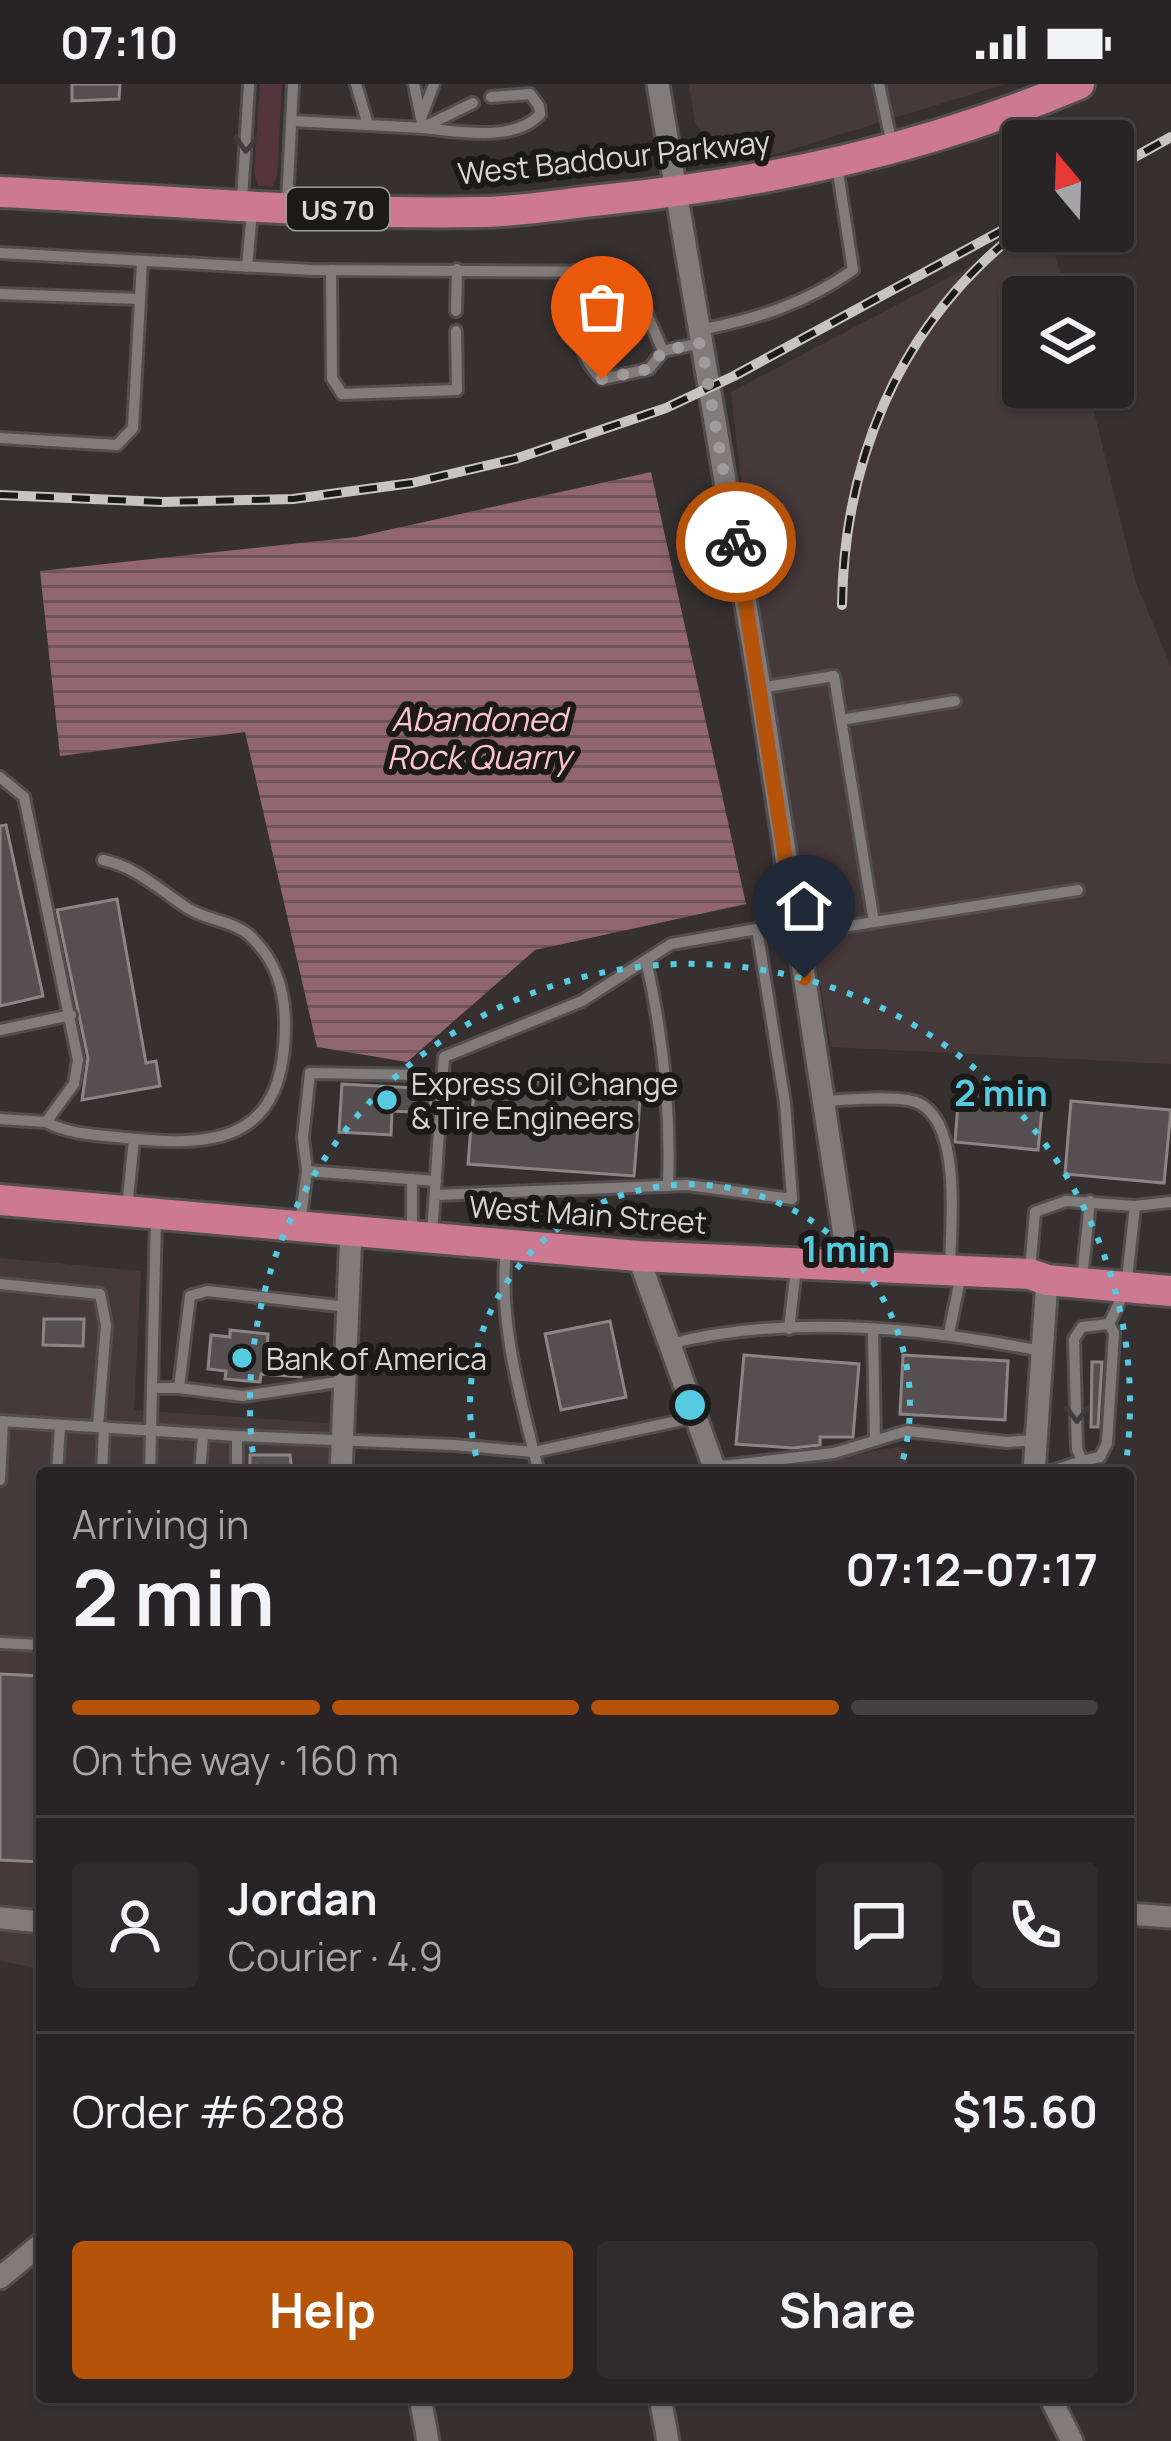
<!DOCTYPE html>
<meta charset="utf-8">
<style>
body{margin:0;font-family:Manrope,sans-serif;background:#302c2d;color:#f1f3f6;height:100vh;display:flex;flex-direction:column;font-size:45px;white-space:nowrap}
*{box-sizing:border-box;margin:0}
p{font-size:39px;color:#a5a4a7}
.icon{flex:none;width:66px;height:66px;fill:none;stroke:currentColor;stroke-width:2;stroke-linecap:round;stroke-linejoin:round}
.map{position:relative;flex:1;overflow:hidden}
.sheet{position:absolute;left:36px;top:1383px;width:1098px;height:936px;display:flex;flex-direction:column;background:#282425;border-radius:12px;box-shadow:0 3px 9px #0004,0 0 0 3px #444142}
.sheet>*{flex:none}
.needle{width:78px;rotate:341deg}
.controls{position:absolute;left:1002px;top:36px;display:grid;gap:24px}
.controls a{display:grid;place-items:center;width:132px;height:132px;border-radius:12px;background:#282425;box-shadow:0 3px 9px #0004,0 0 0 3px #444142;font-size:60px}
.pin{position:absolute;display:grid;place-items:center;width:102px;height:102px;color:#fff;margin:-123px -51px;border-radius:50% 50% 50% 0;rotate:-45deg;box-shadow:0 0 12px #0007}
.pin .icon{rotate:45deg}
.courier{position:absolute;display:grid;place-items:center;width:120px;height:120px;margin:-60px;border:9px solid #b45309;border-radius:50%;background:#fff;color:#222;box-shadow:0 3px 15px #0007}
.summary em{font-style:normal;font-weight:700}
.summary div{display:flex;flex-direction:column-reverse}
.summary{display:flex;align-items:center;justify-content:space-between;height:204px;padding:0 36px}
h1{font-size:78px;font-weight:700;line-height:90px}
.bar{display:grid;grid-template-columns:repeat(4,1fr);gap:18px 12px;align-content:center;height:144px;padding:0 36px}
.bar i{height:15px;border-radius:9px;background:#444142}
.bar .selected{background:#b45309}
.bar p{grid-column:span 4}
.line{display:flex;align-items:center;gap:30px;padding:0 36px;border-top:3px solid #444142}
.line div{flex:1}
.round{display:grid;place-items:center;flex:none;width:126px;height:126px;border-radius:12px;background:#302c2d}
.cta{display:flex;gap:24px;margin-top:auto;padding:24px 36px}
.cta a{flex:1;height:138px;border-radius:12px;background:#b45309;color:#fff;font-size:48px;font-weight:700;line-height:138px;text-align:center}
.cta a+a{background:#302c2d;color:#f1f3f6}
.status{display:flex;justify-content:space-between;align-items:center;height:84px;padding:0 60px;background:#282425;direction:ltr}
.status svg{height:33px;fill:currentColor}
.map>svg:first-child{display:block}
</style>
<div class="status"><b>07:10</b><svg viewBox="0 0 49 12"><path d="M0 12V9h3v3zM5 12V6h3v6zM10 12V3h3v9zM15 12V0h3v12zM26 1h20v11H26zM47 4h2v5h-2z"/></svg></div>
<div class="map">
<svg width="1171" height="2357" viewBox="0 0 1171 2357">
<defs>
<pattern id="water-rules" width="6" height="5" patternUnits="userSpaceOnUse" patternTransform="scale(3)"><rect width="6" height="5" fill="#926671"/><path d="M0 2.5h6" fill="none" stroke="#6e555b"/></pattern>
</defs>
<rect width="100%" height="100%" fill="#363031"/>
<!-- built -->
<g fill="#46393c">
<path d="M689,0H1005L744,80H721L695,38Z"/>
<path d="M1037,147H1049L1066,213H1023V303H1088L1136,499L1171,582V980L831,963L756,527L731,308Z"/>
<path d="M0,1174L141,1187L134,1326L356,1341L354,1389H42V1885L0,1877Z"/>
<path d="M904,1362L910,1389H754L903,1362Z"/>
</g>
<!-- green -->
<path fill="#54353e" d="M260,0H282L277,93L272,103L258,102L254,88Z"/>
<!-- water -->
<path fill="url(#water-rules)" d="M651,388L746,820L535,866L407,978L317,963L245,648L60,672L40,487L356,453Z"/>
<!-- building -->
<g fill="#564f51" stroke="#8c8586" stroke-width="3">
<path d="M72,0H120L119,15L72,17Z"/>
<path d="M6,741L43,912L0,922V742Z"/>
<path d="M117,815L146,979L156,977L160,1002L82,1016L88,974L57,826Z"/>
<path d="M475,992L641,1004L634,1092L468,1080Z"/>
<path d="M342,1000L432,1005L430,1029L392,1027L391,1051L339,1048Z"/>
<path d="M959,1007L1043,1015L1038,1066L955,1058Z"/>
<path d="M1071,1017L1171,1026L1164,1099L1065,1090Z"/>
<path d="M44,1235H84L83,1262L43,1261Z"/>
<path d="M610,1237L626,1313L561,1326L545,1250Z"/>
<path d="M230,1246L268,1250L267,1267L303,1270L301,1293L261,1290L260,1298L225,1295L226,1287L208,1285L211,1251L230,1253Z"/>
<path d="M744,1271L859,1280L853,1353H820V1361L793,1364L736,1360Z"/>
<path d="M903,1271L1008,1277L1005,1336L900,1330Z"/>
<path d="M1092,1278H1102L1098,1343H1091Z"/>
<path d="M250,1371H290L292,1389H250Z"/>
<path d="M0,1590L42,1592V1778L0,1776Z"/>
</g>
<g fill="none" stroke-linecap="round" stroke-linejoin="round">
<defs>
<g id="service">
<path d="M879,0L892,61"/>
<path d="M423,29L434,0"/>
<path d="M292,37L368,41L356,0"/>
<path d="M368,41L423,44L414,0"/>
<path d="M426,42L473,19"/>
<path d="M423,44C457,47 515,59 540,30L539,22L530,10L491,13"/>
<path d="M242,117L249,0"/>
<path d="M287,119L293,0"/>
<path d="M0,169L312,186L604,188L634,200L663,267L701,259"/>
<path d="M247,183L252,127"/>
<path d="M331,186L332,294L342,310L457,306L456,247"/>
<path d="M574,187C577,224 572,269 602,295L649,285L663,267"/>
<path d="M0,210L140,215"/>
<path d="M456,227L457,185"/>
<path d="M699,246C756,235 805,220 853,186L837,82"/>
<path d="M0,354L117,361L133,344L142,178"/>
<path d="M760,604L834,592L874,838"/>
<path d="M841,636L955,617"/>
<path d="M0,693L24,713L78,976L74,1000L46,1038L0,1035"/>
<path d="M798,850L1078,806"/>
<path d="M646,876C663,951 671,1025 668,1102"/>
<path d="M0,946L71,931"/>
<path d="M823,1017C850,1016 881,1012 908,1016C965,1024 950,1143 950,1185"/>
<path d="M46,1038C71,1051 98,1051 126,1054C225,1065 285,1052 285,940C285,904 275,874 248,850C232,837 207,836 189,825C159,806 137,783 103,776"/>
<path d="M307,1087L303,1054L310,989L426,991"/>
<path d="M1135,1122L1171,1118"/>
<path d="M127,1124L134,1055"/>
<path d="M300,1140L307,1087L436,1097"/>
<path d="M432,1150L444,973L582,917L671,860L757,845L785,1019L792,1115L687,1101L435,1111"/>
<path d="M412,1152V1095"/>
<path d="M506,1164C498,1240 521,1315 539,1389"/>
<path d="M1030,1187L1035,1128L1066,1117L1135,1122L1126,1204L1109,1240L1114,1249L1107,1359L1100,1373L1082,1377L1077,1365L1074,1255L1082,1243L1109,1240"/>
<path d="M1082,1195L1090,1117"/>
<path d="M0,1200L100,1210L106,1241L98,1343"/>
<path d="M789,1245L796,1184"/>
<path d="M873,1247L875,1355"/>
<path d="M949,1249L961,1191"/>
<path d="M670,1260C786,1230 925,1244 1041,1267"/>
<path d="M154,1304H179L190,1212L207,1207L348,1223"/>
<path d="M179,1304L243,1312L344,1297"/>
<path d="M0,1337L237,1352V1389"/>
<path d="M237,1352L454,1361L534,1368L696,1333"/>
<path d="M714,1383L834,1369L907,1347L1007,1358L1036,1356"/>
<path d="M1034,1386L1052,1387L1082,1377"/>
<path d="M57,1389L60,1341"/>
<path d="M102,1389L104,1343"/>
<path d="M150,1389L156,1133"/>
<path d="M200,1389L203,1351"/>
<path d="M0,1396L3,1337"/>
<path d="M0,1559L42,1561"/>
</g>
<g id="minor">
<path d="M658,0L760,604L849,1184"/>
<path d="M638,1172L716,1389"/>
<path d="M341,1389L351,1147"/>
<path d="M1034,1389L1047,1196"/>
<path d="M1128,1830L1171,1833"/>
<path d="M0,1834L42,1838"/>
<path d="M0,2194L42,2159"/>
<path d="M420,2313L428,2357"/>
<path d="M660,2313L668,2357"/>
<path d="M1050,2313L1072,2357"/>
</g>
<g id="primary">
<path d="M0,108C161,116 323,131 484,128C523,127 563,120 602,116C768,99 926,65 1079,0"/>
<path d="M0,1116L638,1172L1030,1190L1047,1196L1171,1207"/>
</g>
</defs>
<!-- service casing -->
<use href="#service" stroke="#524d4e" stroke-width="16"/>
<!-- minor casing -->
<use href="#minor" stroke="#524d4e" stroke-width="27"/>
<!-- primary casing -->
<use href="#primary" stroke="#524d4e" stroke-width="36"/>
<!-- service -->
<use href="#service" stroke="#827b7c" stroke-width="10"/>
<!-- minor -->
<use href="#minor" stroke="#827b7c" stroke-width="21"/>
<!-- primary -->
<use href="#primary" stroke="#cd7992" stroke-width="30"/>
<defs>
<g id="rail">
<path d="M1113,85L1171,53"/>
<path d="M0,411L162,418L293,415L412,399L515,375L666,324L734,292L1023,135"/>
<path d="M842,521C844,378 897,248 1009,155"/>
</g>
</defs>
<!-- rail casing -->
<use href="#rail" stroke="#c8c4c4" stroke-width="10"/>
<!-- rail -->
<use href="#rail" stroke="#1c1919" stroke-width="6" stroke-dasharray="18" stroke-linecap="butt"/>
</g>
<!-- one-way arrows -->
<defs><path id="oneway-chevron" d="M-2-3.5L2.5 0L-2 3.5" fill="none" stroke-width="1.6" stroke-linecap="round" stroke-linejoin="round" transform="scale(3)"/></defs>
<g stroke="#403b3c">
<use href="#oneway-chevron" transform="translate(246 60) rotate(93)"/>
<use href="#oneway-chevron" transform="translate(1077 1330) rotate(90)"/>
</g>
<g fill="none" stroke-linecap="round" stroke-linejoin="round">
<!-- done -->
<path stroke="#a09b9c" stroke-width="12" stroke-dasharray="0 21.6" d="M602,295L649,285L663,267L701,259L736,458"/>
<!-- route -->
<path stroke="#b45309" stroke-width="15" d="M736,458L804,894"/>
</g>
<!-- distance rings -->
<g fill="none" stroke="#55cae0" stroke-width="6" stroke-dasharray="6 12">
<path d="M481 1389A220 220 0 1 1 899 1389"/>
<path d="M255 1386A440 440 0 1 1 1125 1386"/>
</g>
<!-- markers -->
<g fill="#55cae0" stroke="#1c1919" stroke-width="4.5">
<circle cx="387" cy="1016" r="12"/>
<circle cx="242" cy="1274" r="12"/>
</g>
<g text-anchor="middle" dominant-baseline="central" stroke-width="12" stroke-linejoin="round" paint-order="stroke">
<!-- shield labels -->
<rect fill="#1c1919" stroke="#a09d9d" stroke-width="3" x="287" y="104" width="102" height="42" rx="9"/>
<g font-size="27" font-weight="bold" fill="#d9d5d5">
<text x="338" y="125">US 70</text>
</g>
<!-- street labels -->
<g font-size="30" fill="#d9d5d5" stroke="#1c1919">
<text transform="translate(614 73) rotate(-6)">West Baddour Parkway</text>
<text transform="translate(588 1130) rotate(4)">West Main Street</text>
</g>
<!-- poi labels -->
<g font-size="30" fill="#d9d5d5" stroke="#1c1919" text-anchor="start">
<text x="411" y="999">Express Oil Change<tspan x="411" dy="34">&amp; Tire Engineers</tspan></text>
<text x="266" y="1274">Bank of America</text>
</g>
<!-- water labels -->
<g font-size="33" font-style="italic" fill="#fec3d1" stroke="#1c1919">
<text x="479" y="634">Abandoned<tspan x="479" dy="38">Rock Quarry</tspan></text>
</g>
</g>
<circle cx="690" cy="1321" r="18" fill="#55cae0" stroke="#1c1919" stroke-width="6"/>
<g font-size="36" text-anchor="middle" font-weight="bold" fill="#55cae0" stroke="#1c1919" stroke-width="12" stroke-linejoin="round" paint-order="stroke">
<text x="1001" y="1022">2 min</text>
<text x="846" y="1178">1 min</text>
</g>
</svg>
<div class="controls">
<a><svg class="needle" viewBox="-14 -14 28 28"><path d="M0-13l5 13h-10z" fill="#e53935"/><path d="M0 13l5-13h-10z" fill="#a5a4a7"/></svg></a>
<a><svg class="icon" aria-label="layers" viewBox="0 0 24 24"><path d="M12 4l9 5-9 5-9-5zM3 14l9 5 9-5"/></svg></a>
</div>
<div class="pin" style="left:602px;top:295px;background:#ea580c"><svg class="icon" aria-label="bag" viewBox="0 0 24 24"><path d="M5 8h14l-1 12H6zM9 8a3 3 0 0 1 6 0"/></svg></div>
<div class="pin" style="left:804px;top:894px;background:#1f2937"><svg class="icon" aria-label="home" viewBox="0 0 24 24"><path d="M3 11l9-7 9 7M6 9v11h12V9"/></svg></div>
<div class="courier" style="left:736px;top:458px"><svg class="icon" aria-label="bike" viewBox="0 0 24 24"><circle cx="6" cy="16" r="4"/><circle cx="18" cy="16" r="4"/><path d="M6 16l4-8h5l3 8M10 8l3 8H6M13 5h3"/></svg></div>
<section class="sheet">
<div class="summary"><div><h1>2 min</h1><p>Arriving in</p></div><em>07:12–07:17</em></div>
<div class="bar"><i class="selected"></i><i class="selected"></i><i class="selected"></i><i></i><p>On the way · 160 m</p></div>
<div class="line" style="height:216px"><a class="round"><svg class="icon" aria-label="person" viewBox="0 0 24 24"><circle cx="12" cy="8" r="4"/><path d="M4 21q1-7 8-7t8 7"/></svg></a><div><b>Jordan</b><p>Courier · 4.9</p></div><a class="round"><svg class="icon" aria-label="chat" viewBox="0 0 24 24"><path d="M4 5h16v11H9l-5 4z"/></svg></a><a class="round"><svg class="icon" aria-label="phone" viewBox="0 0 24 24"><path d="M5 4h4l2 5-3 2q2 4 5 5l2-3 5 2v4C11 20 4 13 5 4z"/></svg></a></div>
<div class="line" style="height:156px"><div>Order #6288</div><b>$15.60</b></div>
<div class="cta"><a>Help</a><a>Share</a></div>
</section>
</div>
